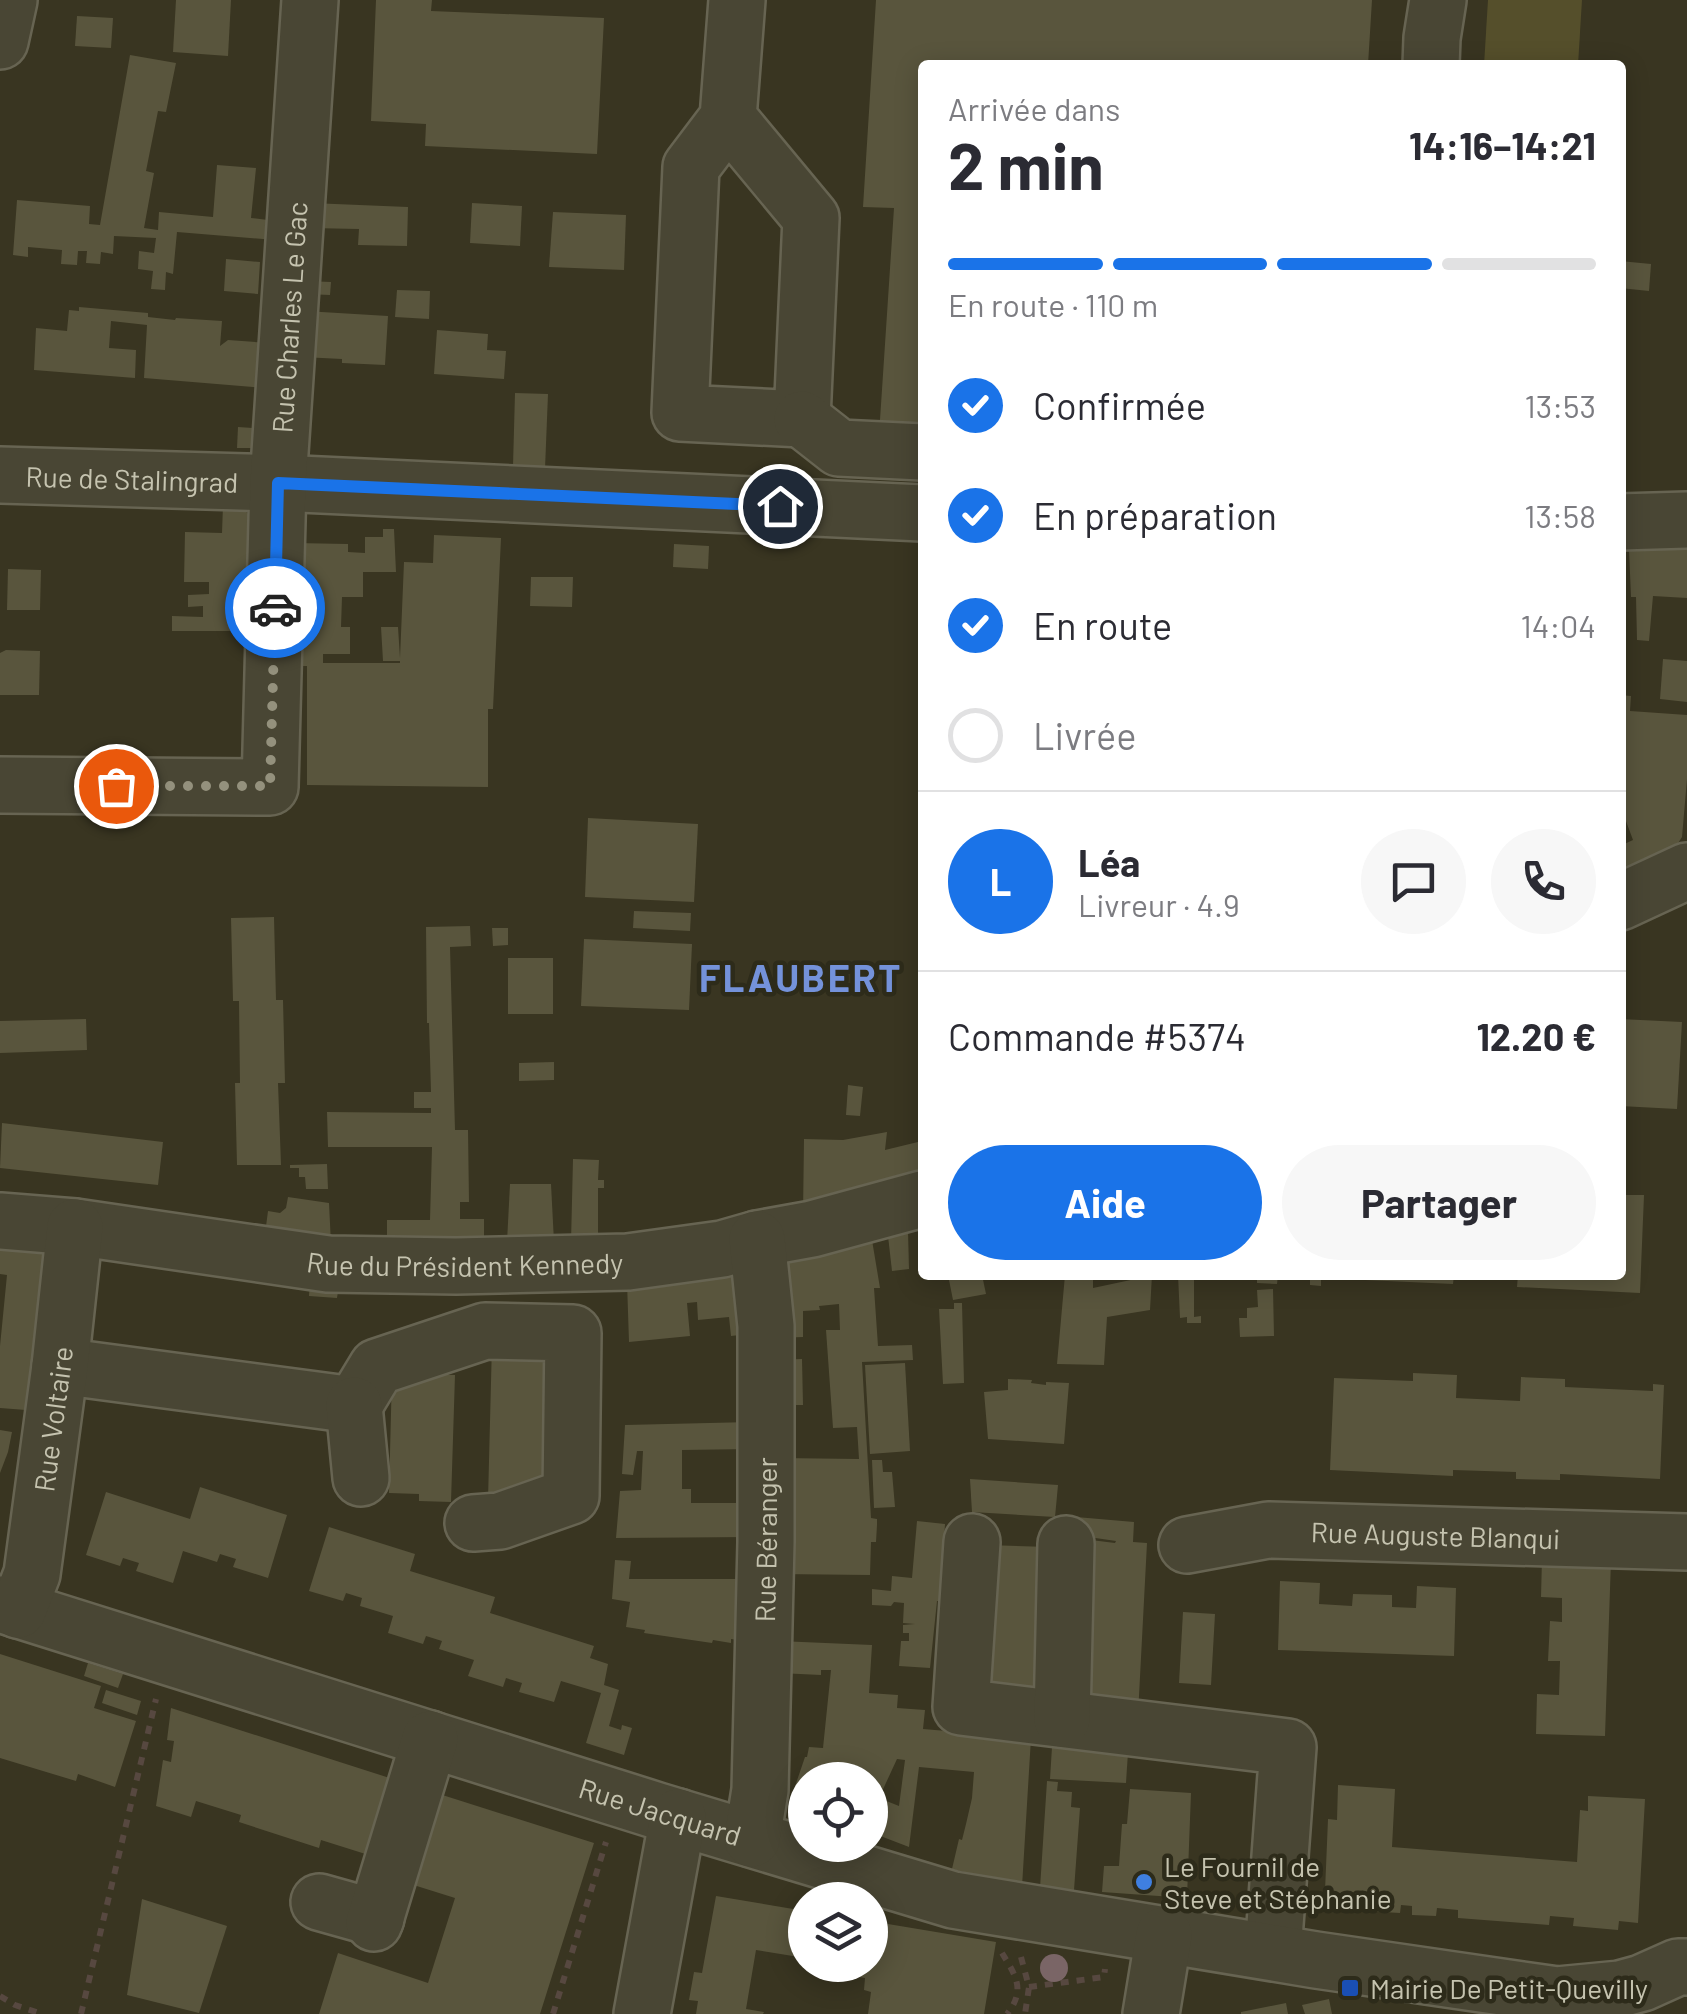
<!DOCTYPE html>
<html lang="fr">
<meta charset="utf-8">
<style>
body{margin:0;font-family:Barlow,sans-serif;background:#f7f7f7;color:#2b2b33;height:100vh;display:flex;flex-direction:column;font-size:38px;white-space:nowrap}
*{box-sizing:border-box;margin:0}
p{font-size:32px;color:#7c7c81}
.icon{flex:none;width:55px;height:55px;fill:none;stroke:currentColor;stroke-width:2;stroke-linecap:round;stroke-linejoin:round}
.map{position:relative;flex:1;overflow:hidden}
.side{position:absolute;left:918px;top:60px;width:708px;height:1220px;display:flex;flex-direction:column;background:#fff;border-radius:10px;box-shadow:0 5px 25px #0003}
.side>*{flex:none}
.buttons{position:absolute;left:788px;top:1762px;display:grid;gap:20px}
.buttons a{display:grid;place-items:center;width:100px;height:100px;border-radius:50%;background:#fff;box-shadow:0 5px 25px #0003;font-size:50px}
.pin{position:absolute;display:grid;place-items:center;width:85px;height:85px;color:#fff;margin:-42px;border:5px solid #fff;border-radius:50%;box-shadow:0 2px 10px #0007}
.courier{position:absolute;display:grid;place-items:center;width:100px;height:100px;margin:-50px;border:8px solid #1a73e8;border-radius:50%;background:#fff;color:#222;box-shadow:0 2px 12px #0007}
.overview em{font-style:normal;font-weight:700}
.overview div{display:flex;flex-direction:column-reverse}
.overview{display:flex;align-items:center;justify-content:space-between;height:170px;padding:0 30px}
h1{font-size:65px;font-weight:700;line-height:75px}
.bar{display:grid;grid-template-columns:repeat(4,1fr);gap:15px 10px;align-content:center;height:120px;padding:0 30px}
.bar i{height:12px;border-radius:8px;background:#e1e1e2}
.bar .active{background:#1a73e8}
.bar p{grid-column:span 4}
.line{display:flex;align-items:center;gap:25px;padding:0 30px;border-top:2px solid #e1e1e2}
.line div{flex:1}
.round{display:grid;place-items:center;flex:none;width:105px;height:105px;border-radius:52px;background:#f7f7f7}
ol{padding:0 30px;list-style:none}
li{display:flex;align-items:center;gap:30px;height:110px}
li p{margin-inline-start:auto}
li .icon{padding:10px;border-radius:50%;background:#1a73e8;color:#fff;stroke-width:4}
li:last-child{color:#7c7c81}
li i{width:55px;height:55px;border:5px solid #e1e1e2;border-radius:50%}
.action{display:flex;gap:20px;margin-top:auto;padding:20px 30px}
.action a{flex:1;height:115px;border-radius:60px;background:#1a73e8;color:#fff;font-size:40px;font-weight:700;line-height:115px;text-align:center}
.action a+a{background:#f7f7f7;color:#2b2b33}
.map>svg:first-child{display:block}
</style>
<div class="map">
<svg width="1687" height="2014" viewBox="0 0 1687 2014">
<rect width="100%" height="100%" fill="#393521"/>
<!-- water -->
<path fill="#554f2b" d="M1488,0H1582L1578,65H1484Z"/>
<!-- building -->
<g fill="#59553d" fill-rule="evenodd">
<path d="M176,0H231L228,56L173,52Z"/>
<path d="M376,0H432L431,11L604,18L597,154L425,146L426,124L371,121Z"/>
<path d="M876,0H1372L1368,65H922V438L879,435L894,208L863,207Z"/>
<path d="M77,16L113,18L111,48L75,46Z"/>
<path d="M130,55L176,63L166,112L158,111L146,171L154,173L144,228L158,230L159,212L213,217L217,165L256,168L251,218L276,221L275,240L177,232L173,274L166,272L165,290L151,289L153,271L138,269L139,251L154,253L156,238L114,236L113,254L101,252L100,264L86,263L87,251H78L77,265L61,264L62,250L28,247V257L13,255L17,200L90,206L89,224L100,225Z"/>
<path d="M311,203L408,207L407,246L358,245L359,229L310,228Z"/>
<path d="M472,203L522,206L520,246L470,243Z"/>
<path d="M553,212L626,215L624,270L549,267Z"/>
<path d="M226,259L260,262L258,294L224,291Z"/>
<path d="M1620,261L1651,264L1649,291L1620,288Z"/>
<path d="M306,281L331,282L330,295L306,294Z"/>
<path d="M397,290L430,291L429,319L395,317Z"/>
<path d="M79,307L148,313V317L175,320L176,318L222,321L220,346L228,340L268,343L265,388L144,378L147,325L111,321L109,348L136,350L135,378L34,370L36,328L67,331L69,310L79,311Z"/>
<path d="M305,311L388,316L385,365L342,363V359L302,357Z"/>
<path d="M437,330L488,334L487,350L506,351L504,379L434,374Z"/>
<path d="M515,393L548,394L545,469L513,466Z"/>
<path d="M238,427L253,428L252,448H237Z"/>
<path d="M223,505L242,507L249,515L248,631H172V616L203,617V606L188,607V595L209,594V582H184L185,532L222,533Z"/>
<path d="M383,529H394L396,572H363V597H342L341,627H350V654H323V663H400V661H383L381,627H398L400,658L404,562L433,563L434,535L501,538L493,709H488V787L307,785V666H292L294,543L348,544V552L365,553V537H383Z"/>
<path d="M674,544L709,546L708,569L673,567Z"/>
<path d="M1629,550H1687V598L1653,596L1649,641L1637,640L1636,597H1631Z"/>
<path d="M8,569L41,570L40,610H7Z"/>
<path d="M531,577H573L572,607L530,606Z"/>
<path d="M6,650L40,651L39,695H0V653Z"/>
<path d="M1663,659L1687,661V702L1660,699Z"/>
<path d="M1620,695L1631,696L1630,711L1687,715V779L1682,837L1673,851L1620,876V846L1633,840L1620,805Z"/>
<path d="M588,818L698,824L694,902L585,897Z"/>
<path d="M634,911L691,913L690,931L633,928Z"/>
<path d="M274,917L276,1000H283L285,1083H278L281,1165H237L235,1083H240L239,1001H233L231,918Z"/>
<path d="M470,926L471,946L450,947L455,1130H468L469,1202H460V1219H484V1244H387V1220H430L432,1147H328L327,1112L431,1113V1108H414V1092H431L429,1023H427L426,927Z"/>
<path d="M492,928H508V945L493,946Z"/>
<path d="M584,939L692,944L689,1010L581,1006Z"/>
<rect x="508" y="958" width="45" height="56"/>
<path d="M86,1019L87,1050L0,1053V1021Z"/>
<path d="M1620,1019L1682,1022L1677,1109L1620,1106Z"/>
<path d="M554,1062V1080L519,1081V1063Z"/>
<path d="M848,1085L863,1087L860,1116L846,1115Z"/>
<path d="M2,1123L163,1142L158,1185L0,1168Z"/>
<path d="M887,1132L885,1150L922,1141V1183L803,1214L804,1139L843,1140Z"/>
<path d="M573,1159L599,1160L598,1180H604V1188H598V1239L571,1242Z"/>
<path d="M327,1164L328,1189H306L305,1177H299V1168H290V1165Z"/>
<path d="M510,1184H551L554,1242H507Z"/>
<path d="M1620,1195H1644L1640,1293L1517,1287L1518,1275H1620Z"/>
<path d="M288,1197L329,1203L331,1244L265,1234L268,1211L280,1213L286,1208Z"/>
<path d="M908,1231L909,1269L892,1271L888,1236Z"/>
<path d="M0,1239L44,1251L26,1410L0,1408V1346L7,1275L0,1274Z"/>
<path d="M872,1240L880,1288H874L878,1346L912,1345L913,1360L862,1362L871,1518L877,1519V1525L876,1542H871L870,1575L778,1574L779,1458L859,1459L857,1427L833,1428L826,1330H840L839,1304L819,1306L820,1310L803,1311V1337L776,1338L782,1260Z"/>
<path d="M736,1270L748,1334L731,1336L729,1317L698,1320L697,1302L687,1303L690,1336L629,1342L627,1282Z"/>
<path d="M948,1275H982L986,1294L953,1300Z"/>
<path d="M1065,1275H1093V1288L1140,1278L1139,1275H1152L1150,1310L1107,1317L1104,1365L1057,1364Z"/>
<path d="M1178,1275H1194V1317L1201,1316V1323H1187V1317L1180,1318Z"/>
<path d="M1257,1275H1278L1277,1284L1257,1283Z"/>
<path d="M1310,1275H1454L1453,1284L1321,1278V1286L1310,1285Z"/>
<path d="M310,1282L339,1285L337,1298L309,1296Z"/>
<path d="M1273,1289L1274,1336L1240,1337L1239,1318H1247V1308L1258,1307L1257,1290Z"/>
<path d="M954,1303H962L964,1383L943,1384L939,1309H954Z"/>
<path d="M492,1343L555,1344L552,1484L523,1483L520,1501L488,1500Z"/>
<path d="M802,1359L803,1405H778L777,1360Z"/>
<path d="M905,1363L910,1451L870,1454L865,1365Z"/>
<path d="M392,1373L455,1375L451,1502L419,1501V1494L389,1493Z"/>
<path d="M1413,1373L1457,1375L1456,1398L1520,1401L1521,1377L1565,1379V1387L1653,1391V1384L1664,1385L1660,1479L1560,1474V1480L1516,1479V1472L1453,1470V1476L1330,1470L1334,1378L1413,1381Z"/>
<path d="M1008,1379L1032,1380L1031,1383L1046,1385V1382L1069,1383L1064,1444L988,1439L984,1392L1008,1390Z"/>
<path d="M751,1422V1449L682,1450V1489H691V1503H752V1537L616,1538L620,1491L641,1490L643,1451H637L633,1475L622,1474L625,1425Z"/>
<path d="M0,1430L12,1432L8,1452L0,1473Z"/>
<path d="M872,1460H882L883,1472H892L895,1507L874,1508Z"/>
<path d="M970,1479L1058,1485L1055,1517L972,1512Z"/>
<path d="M200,1487L287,1515L268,1578L233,1567L236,1559L220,1554L217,1562L183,1551L173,1583L136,1571L139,1563L123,1558L120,1566L86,1555L106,1492L190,1519Z"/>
<path d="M1076,1517L1134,1522L1133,1542L1147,1543L1138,1715L1075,1707L1083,1539L1115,1543L1116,1541L1075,1535Z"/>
<path d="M917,1521L945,1524L940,1601H937L930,1668L899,1666L901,1641H909V1633H903V1625L915,1624L903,1623L904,1603L894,1602L891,1606L872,1605V1589L891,1591L892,1576L912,1578Z"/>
<path d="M329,1527L415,1554L410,1571L495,1597L490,1613L594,1646L590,1658L608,1664L604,1685L619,1690L609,1726L621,1730L622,1725L632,1728L624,1755L586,1743L601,1693L561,1681L554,1702L519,1692L522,1683L506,1678L503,1687L468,1676L474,1660L439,1649L442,1641L426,1636L423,1644L388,1633L393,1616L360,1606L362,1598L346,1593L343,1601L309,1591Z"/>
<path d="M987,1545L1049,1547L1043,1700L980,1697Z"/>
<path d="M1542,1558L1611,1560L1605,1736L1536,1734L1537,1694L1559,1695L1560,1661H1548L1550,1621L1562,1622V1598L1541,1597Z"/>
<path d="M615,1560L631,1561L629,1579H751L748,1641L731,1639V1643L713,1640L712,1643L644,1633L645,1630L626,1627L630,1602L612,1599Z"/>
<path d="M1280,1581L1320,1583L1319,1604L1352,1606L1353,1594L1392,1595V1607L1416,1608L1417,1586L1456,1588L1454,1656L1278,1650Z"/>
<path d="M1183,1612L1215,1614L1211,1685L1179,1683Z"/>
<path d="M779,1641L872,1645L869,1693L898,1695L897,1708L925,1710L923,1729L1031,1738L1022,1887L952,1869L959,1839L962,1840L966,1824L972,1798L974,1772L919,1767L909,1847L870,1832V1780H805V1812L788,1807L805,1757H807L809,1747L823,1748L831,1670H821V1675L779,1673ZM897,1759L905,1760L899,1806L879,1798Z"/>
<path d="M0,1654L101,1686L94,1708L136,1721L115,1787L78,1774L76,1781L0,1758Z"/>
<path d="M88,1663L123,1674L118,1688L84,1676Z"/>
<path d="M106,1690L141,1701L137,1715L102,1703Z"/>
<path d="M171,1708L399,1781L375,1857L321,1840L319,1848L239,1822L241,1815L196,1801L191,1817L156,1806L163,1760L171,1762L174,1741L167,1740Z"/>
<path d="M1052,1747L1128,1752L1126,1783L1050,1779Z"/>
<path d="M1047,1781L1058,1782L1057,1791L1072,1792L1071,1807L1080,1808L1074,1890L1040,1888Z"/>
<path d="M1338,1785L1395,1789L1392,1847L1577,1862L1580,1810L1588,1811V1796L1645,1799L1638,1923L1619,1921L1618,1930L1573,1926L1574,1918L1550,1916L1549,1925L1458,1918V1910L1437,1908L1436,1916L1412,1915V1906L1401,1905L1400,1913L1332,1909L1333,1892L1325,1891L1328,1819L1337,1820Z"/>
<path d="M1130,1789L1191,1793L1187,1898L1102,1892L1104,1866H1119L1122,1824H1127Z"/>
<path d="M433,1792L594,1843L540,2014H319L338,1953L428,1983L455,1898L404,1882Z"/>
<path d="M716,1896L805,1911V1958L756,1950L746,2009L764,2012L763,2014H696L698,2001L689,2000L694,1972L702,1973Z"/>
<path d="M142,1899L227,1926L199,2013L127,1995Z"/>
<path d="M870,1921L996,1942L984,2014H868L871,1992L864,1990L865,1978L818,1970L819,1965H870Z"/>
<path d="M1329,1999L1332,2014H1305L1302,2005Z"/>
<path d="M1286,2003L1288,2014H1241V2012Z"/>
</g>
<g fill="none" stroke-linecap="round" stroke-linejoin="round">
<defs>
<g id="minor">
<path d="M0,41L9,0"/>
<path d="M1431,65L1432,38L1438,0"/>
<path d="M728,118L811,218L802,419L680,413L691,167L728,118L737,0"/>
<path d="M802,419L839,448L922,452"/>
<path id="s1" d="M0,475L278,483L922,513"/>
<path d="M1620,522L1687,520"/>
<path id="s2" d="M0,785L270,787L278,483L310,0"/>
<path d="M1620,902L1687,871"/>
<path id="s3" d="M0,1221L75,1227L328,1264L456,1266L628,1262L722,1249L757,1239L812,1229L922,1199"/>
<path d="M60,1366L354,1405L377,1367L485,1331L573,1333L571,1496L500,1521L473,1523"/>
<path d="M354,1405L361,1478"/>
<path d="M972,1542L961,1707L1288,1747L1273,1952"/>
<path id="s4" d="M1187,1545L1268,1530L1687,1542"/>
<path id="s5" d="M0,1604L658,1811L953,1900L1316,1960L1557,1995L1620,1989L1642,1983L1678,1967H1687"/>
<path id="s6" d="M18,1610L32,1574L60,1366L75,1227"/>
<path d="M1062,1719L1066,1544"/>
<path id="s7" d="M752,1839L760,1790L766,1542V1326L757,1239"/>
<path d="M319,1902L376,1918"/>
<path d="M374,1923L430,1739"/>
<path d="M642,2014L678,1817"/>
<path d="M1151,2014L1164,1935"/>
</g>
</defs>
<!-- minor casing -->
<use href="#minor" stroke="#676452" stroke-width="60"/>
<!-- path -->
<g stroke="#574840" stroke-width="6" stroke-dasharray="8 8" stroke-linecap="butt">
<path d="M1002,1953C1016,1976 1026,1990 1007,2014"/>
<path d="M1021,1957L1029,1987L1025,2014"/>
<path d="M1029,1987L1104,1977L1105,1969"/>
<path d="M0,1996L15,2005L42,2014"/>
<path d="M81,2014L156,1699"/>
<path d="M553,2014L606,1842"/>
</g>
<!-- minor -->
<use href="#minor" stroke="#494634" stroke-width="55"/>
</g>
<!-- trees -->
<circle fill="#7a6566" cx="1054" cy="1968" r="14"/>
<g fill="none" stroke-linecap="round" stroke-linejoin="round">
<!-- done -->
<path stroke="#94917d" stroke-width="10" stroke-dasharray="0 18" d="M116,786H270L275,608"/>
<!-- route -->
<path stroke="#1a73e8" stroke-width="12" d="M275,608L278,483L780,506"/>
</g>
<!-- markers -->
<circle fill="#3f7fe0" stroke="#2d2b1a" stroke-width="4" cx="1144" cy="1882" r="10"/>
<rect fill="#1a4fb4" stroke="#2d2b1a" stroke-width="4" x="1340" y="1978" width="20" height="20" rx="5"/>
<g text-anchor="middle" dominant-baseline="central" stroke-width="9" stroke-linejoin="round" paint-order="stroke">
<!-- street labels -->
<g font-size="28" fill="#c5c3af" stroke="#2d2b1a">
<text stroke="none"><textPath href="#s2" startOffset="740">Rue Charles Le Gac</textPath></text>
<text stroke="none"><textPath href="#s1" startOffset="132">Rue de Stalingrad</textPath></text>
<text stroke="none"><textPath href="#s3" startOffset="468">Rue du Président Kennedy</textPath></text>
<text stroke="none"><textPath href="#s6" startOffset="195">Rue Voltaire</textPath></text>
<text stroke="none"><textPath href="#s4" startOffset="250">Rue Auguste Blanqui</textPath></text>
<text stroke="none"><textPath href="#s7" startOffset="300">Rue Béranger</textPath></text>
<text stroke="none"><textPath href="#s5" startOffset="692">Rue Jacquard</textPath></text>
</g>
<!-- poi labels -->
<g font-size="28" fill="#c5c3af" stroke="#2d2b1a" text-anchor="start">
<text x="1164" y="1866">Le Fournil de<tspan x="1164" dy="32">Steve et Stéphanie</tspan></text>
<text x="1370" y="1988">Mairie De Petit-Quevilly</text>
</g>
<!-- district labels -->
<g font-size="38" font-weight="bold" letter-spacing="2.5" fill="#7492da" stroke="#2d2b1a">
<text x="801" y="977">FLAUBERT</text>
</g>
</g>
</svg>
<div class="buttons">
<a><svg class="icon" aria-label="locate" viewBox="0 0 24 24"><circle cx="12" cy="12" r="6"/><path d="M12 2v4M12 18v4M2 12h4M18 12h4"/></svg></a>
<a><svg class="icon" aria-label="layers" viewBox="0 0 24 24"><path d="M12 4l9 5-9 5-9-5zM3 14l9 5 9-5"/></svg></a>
</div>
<div class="pin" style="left:116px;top:786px;background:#ea580c"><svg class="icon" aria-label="bag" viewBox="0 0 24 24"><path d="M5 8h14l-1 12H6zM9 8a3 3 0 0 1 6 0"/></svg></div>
<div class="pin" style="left:780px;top:506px;background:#1f2937"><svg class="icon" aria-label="home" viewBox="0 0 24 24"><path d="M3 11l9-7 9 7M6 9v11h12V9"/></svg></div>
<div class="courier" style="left:275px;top:608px"><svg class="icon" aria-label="car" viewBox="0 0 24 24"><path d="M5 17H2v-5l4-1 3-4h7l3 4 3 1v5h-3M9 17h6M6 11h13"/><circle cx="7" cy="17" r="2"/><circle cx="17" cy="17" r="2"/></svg></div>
<section class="side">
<div class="overview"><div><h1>2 min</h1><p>Arrivée dans</p></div><em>14:16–14:21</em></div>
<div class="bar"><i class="active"></i><i class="active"></i><i class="active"></i><i></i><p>En route · 110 m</p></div>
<ol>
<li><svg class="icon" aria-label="check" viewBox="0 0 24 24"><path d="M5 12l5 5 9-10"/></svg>Confirmée<p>13:53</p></li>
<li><svg class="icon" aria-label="check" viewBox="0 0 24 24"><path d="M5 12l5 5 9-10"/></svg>En préparation<p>13:58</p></li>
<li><svg class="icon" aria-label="check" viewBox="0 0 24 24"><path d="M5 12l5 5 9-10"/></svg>En route<p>14:04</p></li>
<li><i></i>Livrée</li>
</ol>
<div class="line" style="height:180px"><b class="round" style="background:#1a73e8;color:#fff">L</b><div><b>Léa</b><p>Livreur · 4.9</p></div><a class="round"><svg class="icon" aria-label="chat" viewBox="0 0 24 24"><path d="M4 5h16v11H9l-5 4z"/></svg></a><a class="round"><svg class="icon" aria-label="phone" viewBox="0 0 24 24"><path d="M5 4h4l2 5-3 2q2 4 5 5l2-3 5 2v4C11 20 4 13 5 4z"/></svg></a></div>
<div class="line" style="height:130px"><div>Commande #5374</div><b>12.20 €</b></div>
<div class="action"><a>Aide</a><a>Partager</a></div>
</section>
</div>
